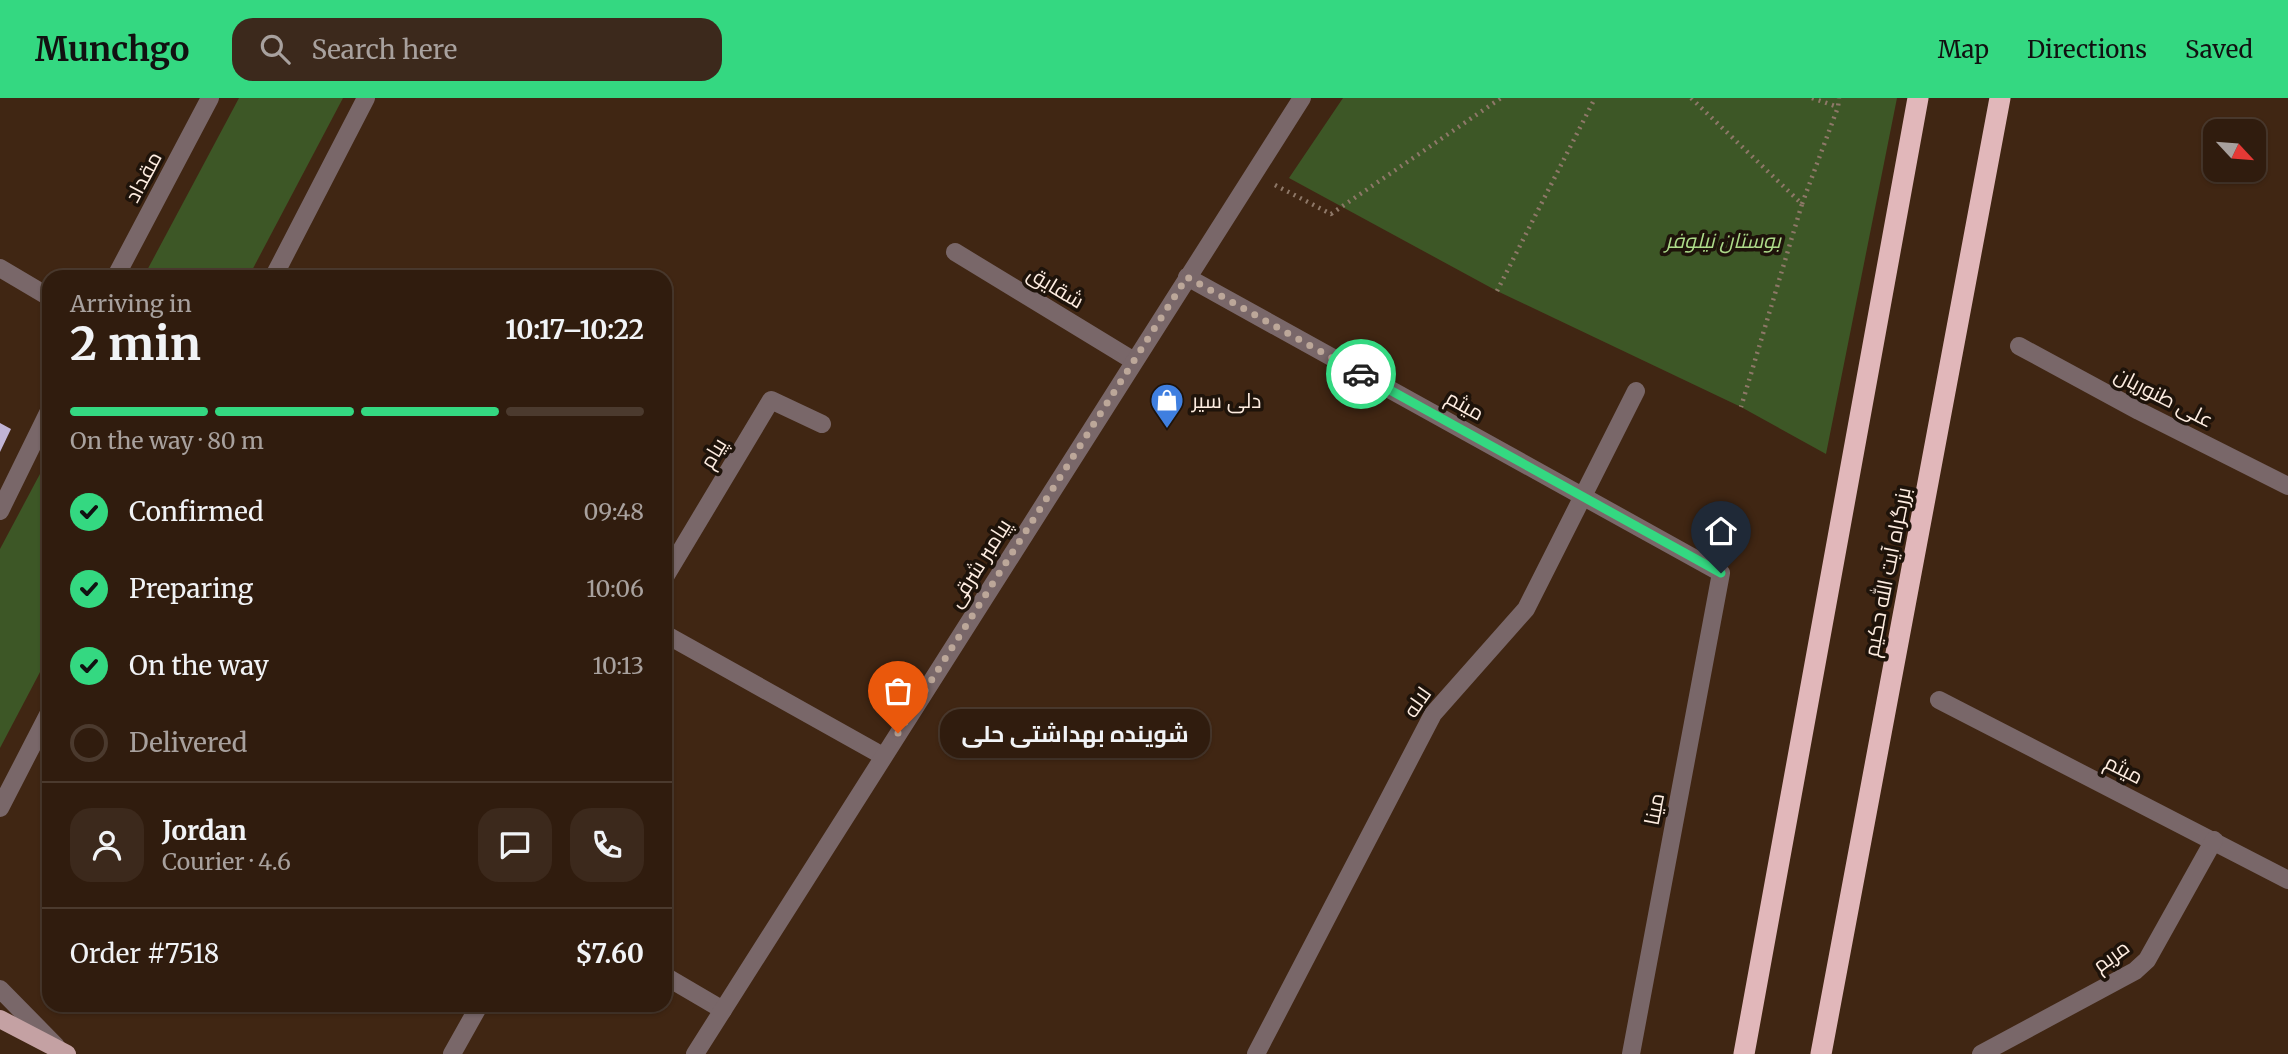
<!DOCTYPE html>
<meta charset="utf-8">
<style>
body{margin:0;font-family:Merriweather,Cairo,serif;background:#3c291c;color:#f1f3f6;height:100vh;display:flex;flex-direction:column;font-size:26px;white-space:nowrap}
*{box-sizing:border-box;margin:0}
p{font-size:23px;color:#a8a19e}
.icon{flex:none;width:38px;height:38px;fill:none;stroke:currentColor;stroke-width:2;stroke-linecap:round;stroke-linejoin:round}
.map{position:relative;flex:1;overflow:hidden}
.drawer{position:absolute;left:42px;top:172px;width:630px;height:742px;display:flex;flex-direction:column;background:#301c0e;border-radius:21px;box-shadow:0 2px 5px #0004,0 0 0 2px #4b3a2e}
.drawer>*{flex:none}
.needle{width:46px;rotate:116deg}
.buttons{position:absolute;left:2203px;top:21px;display:grid;gap:14px}
.buttons a{display:grid;place-items:center;width:63px;height:63px;border-radius:14px;background:#301c0e;box-shadow:0 2px 5px #0004,0 0 0 2px #4b3a2e;font-size:35px}
.pin{position:absolute;display:grid;place-items:center;width:60px;height:60px;color:#fff;margin:-72px -30px;border-radius:50% 50% 50% 0;rotate:-45deg;box-shadow:0 0 7px #0007}
.pin .icon{rotate:45deg}
.courier{position:absolute;display:grid;place-items:center;width:70px;height:70px;margin:-35px;border:5px solid #34d881;border-radius:50%;background:#fff;color:#222;box-shadow:0 2px 9px #0007}
.bubble{position:absolute;height:49px;border-radius:21px;background:#301c0e;box-shadow:0 2px 5px #0004,0 0 0 2px #4b3a2e;font-size:23px;font-weight:700;line-height:49px;text-align:center}
.summary em{font-style:normal;font-weight:700}
.summary div{display:flex;flex-direction:column-reverse}
.summary{display:flex;align-items:center;justify-content:space-between;height:119px;padding:0 28px}
h1{font-size:46px;font-weight:700;line-height:52px}
.bar{display:grid;grid-template-columns:repeat(4,1fr);gap:10px 7px;align-content:center;height:84px;padding:0 28px}
.bar i{height:9px;border-radius:5px;background:#4b3a2e}
.bar .current{background:#34d881}
.bar p{grid-column:span 4}
.line{display:flex;align-items:center;gap:18px;padding:0 28px;border-top:2px solid #4b3a2e}
.line div{flex:1}
.round{display:grid;place-items:center;flex:none;width:74px;height:74px;border-radius:21px;background:#3c291c}
ol{padding:0 28px;list-style:none}
li{display:flex;align-items:center;gap:21px;height:77px}
li p{margin-inline-start:auto}
li .icon{padding:7px;border-radius:50%;background:#34d881;color:#111;stroke-width:4}
li:last-child{color:#a8a19e}
li i{width:38px;height:38px;border:4px solid #4b3a2e;border-radius:50%}
header{display:flex;align-items:center;gap:42px;box-sizing:border-box;height:98px;padding:0 35px;background:#34d881;color:#111}
header strong{font-size:33px}
nav{display:flex;gap:38px;margin-inline-start:auto;font-size:24px}
.search{width:490px;height:63px;background:#3c291c;display:flex;align-items:center;gap:18px;box-sizing:border-box;padding:0 24px;border-radius:21px;color:#a8a19e;font-size:26px}
.map>svg:first-child{display:block}
</style>
<header>
<strong>Munchgo</strong>
<div class="search"><svg class="icon" aria-label="search" viewBox="0 0 24 24"><circle cx="10" cy="10" r="6"/><path d="M15 15l6 6"/></svg>Search here</div>
<nav><a>Map</a><a>Directions</a><a>Saved</a></nav>
</header>
<div class="map">
<svg width="2288" height="956" viewBox="0 0 2288 956">
<rect width="100%" height="100%" fill="#402613"/>
<!-- green -->
<g fill="#3d5726">
<path d="M239,0H343L249,178H144Z"/>
<path d="M1343,0H1897L1826,356L1741,309L1497,193L1289,80Z"/>
<path d="M49,359V557L0,650V451Z"/>
</g>
<!-- building -->
<path fill="#c1b4d6" d="M0,325L11,331L0,354Z"/>
<g fill="none" stroke-linecap="round" stroke-linejoin="round">
<!-- path -->
<g stroke="#8e7868" stroke-width="4.5" stroke-dasharray="2 5" stroke-linecap="butt">
<path d="M1691,0L1802,106L1741,309"/>
<path d="M1812,0L1838,9"/>
<path d="M1275,87L1331,116L1501,0"/>
<path d="M1802,106L1838,9L1839,0"/>
<path d="M1497,193L1595,0"/>
</g>
<!-- minor -->
<g stroke="#796769" stroke-width="18">
<path d="M955,154L1134,263"/>
<path d="M0,170L49,199"/>
<path d="M116,178L210,0"/>
<path d="M274,178L366,0"/>
<path d="M1187,179L1721,475L1631,956"/>
<path d="M2019,248L2139,313L2288,388"/>
<path d="M0,413L49,313"/>
<path d="M665,479L771,302L822,326"/>
<path d="M665,536L883,658"/>
<path d="M1939,602L2288,782"/>
<path d="M0,710L49,615"/>
<path d="M665,878L723,912"/>
<path d="M0,891L56,948"/>
<path d="M452,956L480,906"/>
<path d="M695,956L1302,0"/>
<path d="M1256,956L1433,616L1526,511L1636,293"/>
<path d="M1981,956L2135,873L2147,862L2214,742"/>
</g>
<!-- major -->
<path stroke="#c4a1a3" stroke-width="18" d="M0,921L67,956"/>
<!-- highway -->
<g stroke="#e1b7ba" stroke-width="21">
<path d="M1744,956L1918,0"/>
<path d="M1821,956L2000,0"/>
</g>
</g>
<g fill="none" stroke-linecap="round" stroke-linejoin="round">
<!-- done -->
<path stroke="#bca799" stroke-width="7" stroke-dasharray="0 12.6" d="M898,635L1187,179L1361,276"/>
<!-- route -->
<path stroke="#34d881" stroke-width="9" d="M1361,276L1721,475"/>
</g>
<!-- icons -->
<defs>
<symbol id="shop-pin" viewBox="-11 -11 22 30"><path d="M0 17L-7.5 6A9.5 9.5 0 1 1 7.5 6Z" fill="#3f7fe0" stroke="#1e130a"/><path d="M-5-2.5h2.3a2.7 3.5 0 0 1 5.4 0H5L5.5 6h-11ZM-1.5-2.5h3a1.5 2.3 0 0 0-3 0Z" fill="#fff"/></symbol>
</defs>
<g fill-rule="evenodd">
<use href="#shop-pin" x="1148" y="283" width="38" height="52"/>
</g>
<g text-anchor="middle" dominant-baseline="central" stroke-width="7" stroke-linejoin="round" paint-order="stroke">
<!-- street labels -->
<g font-size="21" fill="#feede1" stroke="#1e130a">
<text transform="translate(143 79) rotate(-62)">مقداد</text>
<text transform="translate(1056 189) rotate(31)">شقایق</text>
<text transform="translate(2164 299) rotate(27)">علی طنوریان</text>
<text transform="translate(1465 307) rotate(29)">میثم</text>
<text transform="translate(713 355) rotate(-59)">پیام</text>
<text transform="translate(979 465) rotate(-58)">پیامبر شرقی</text>
<text transform="translate(1887 474) rotate(-79)">بزرگراه آیت الله حکیم</text>
<text transform="translate(1417 604) rotate(-55)">لاله</text>
<text transform="translate(2124 671) rotate(27)">میثم</text>
<text transform="translate(1654 711) rotate(-79)">مینا</text>
<text transform="translate(2111 858) rotate(-36)">مریم</text>
</g>
<!-- park labels -->
<g font-size="21" font-style="italic" fill="#adda89" stroke="#1e130a">
<text x="1723" y="142">بوستان نیلوفر</text>
</g>
<!-- poi labels -->
<g font-size="21" fill="#feede1" stroke="#1e130a" text-anchor="start">
<text x="1192" y="302">دلی سیر</text>
</g>
</g>
</svg>
<div class="buttons">
<a><svg class="needle" viewBox="-14 -14 28 28"><path d="M0-13l5 13h-10z" fill="#e53935"/><path d="M0 13l5-13h-10z" fill="#a8a19e"/></svg></a>
</div>
<div class="pin" style="left:898px;top:635px;background:#ea580c"><svg class="icon" aria-label="bag" viewBox="0 0 24 24"><path d="M5 8h14l-1 12H6zM9 8a3 3 0 0 1 6 0"/></svg></div>
<div class="pin" style="left:1721px;top:475px;background:#1f2937"><svg class="icon" aria-label="home" viewBox="0 0 24 24"><path d="M3 11l9-7 9 7M6 9v11h12V9"/></svg></div>
<div class="courier" style="left:1361px;top:276px"><svg class="icon" aria-label="car" viewBox="0 0 24 24"><path d="M5 17H2v-5l4-1 3-4h7l3 4 3 1v5h-3M9 17h6M6 11h13"/><circle cx="7" cy="17" r="2"/><circle cx="17" cy="17" r="2"/></svg></div>
<div class="bubble" style="left:940px;top:611px;width:270px">شوینده بهداشتی حلی</div>
<section class="drawer">
<div class="summary"><div><h1>2 min</h1><p>Arriving in</p></div><em>10:17–10:22</em></div>
<div class="bar"><i class="current"></i><i class="current"></i><i class="current"></i><i></i><p>On the way · 80 m</p></div>
<ol>
<li><svg class="icon" aria-label="check" viewBox="0 0 24 24"><path d="M5 12l5 5 9-10"/></svg>Confirmed<p>09:48</p></li>
<li><svg class="icon" aria-label="check" viewBox="0 0 24 24"><path d="M5 12l5 5 9-10"/></svg>Preparing<p>10:06</p></li>
<li><svg class="icon" aria-label="check" viewBox="0 0 24 24"><path d="M5 12l5 5 9-10"/></svg>On the way<p>10:13</p></li>
<li><i></i>Delivered</li>
</ol>
<div class="line" style="height:126px"><a class="round"><svg class="icon" aria-label="person" viewBox="0 0 24 24"><circle cx="12" cy="8" r="4"/><path d="M4 21q1-7 8-7t8 7"/></svg></a><div><b>Jordan</b><p>Courier · 4.6</p></div><a class="round"><svg class="icon" aria-label="chat" viewBox="0 0 24 24"><path d="M4 5h16v11H9l-5 4z"/></svg></a><a class="round"><svg class="icon" aria-label="phone" viewBox="0 0 24 24"><path d="M5 4h4l2 5-3 2q2 4 5 5l2-3 5 2v4C11 20 4 13 5 4z"/></svg></a></div>
<div class="line" style="height:91px"><div>Order #7518</div><b>$7.60</b></div>
</section>
</div>
